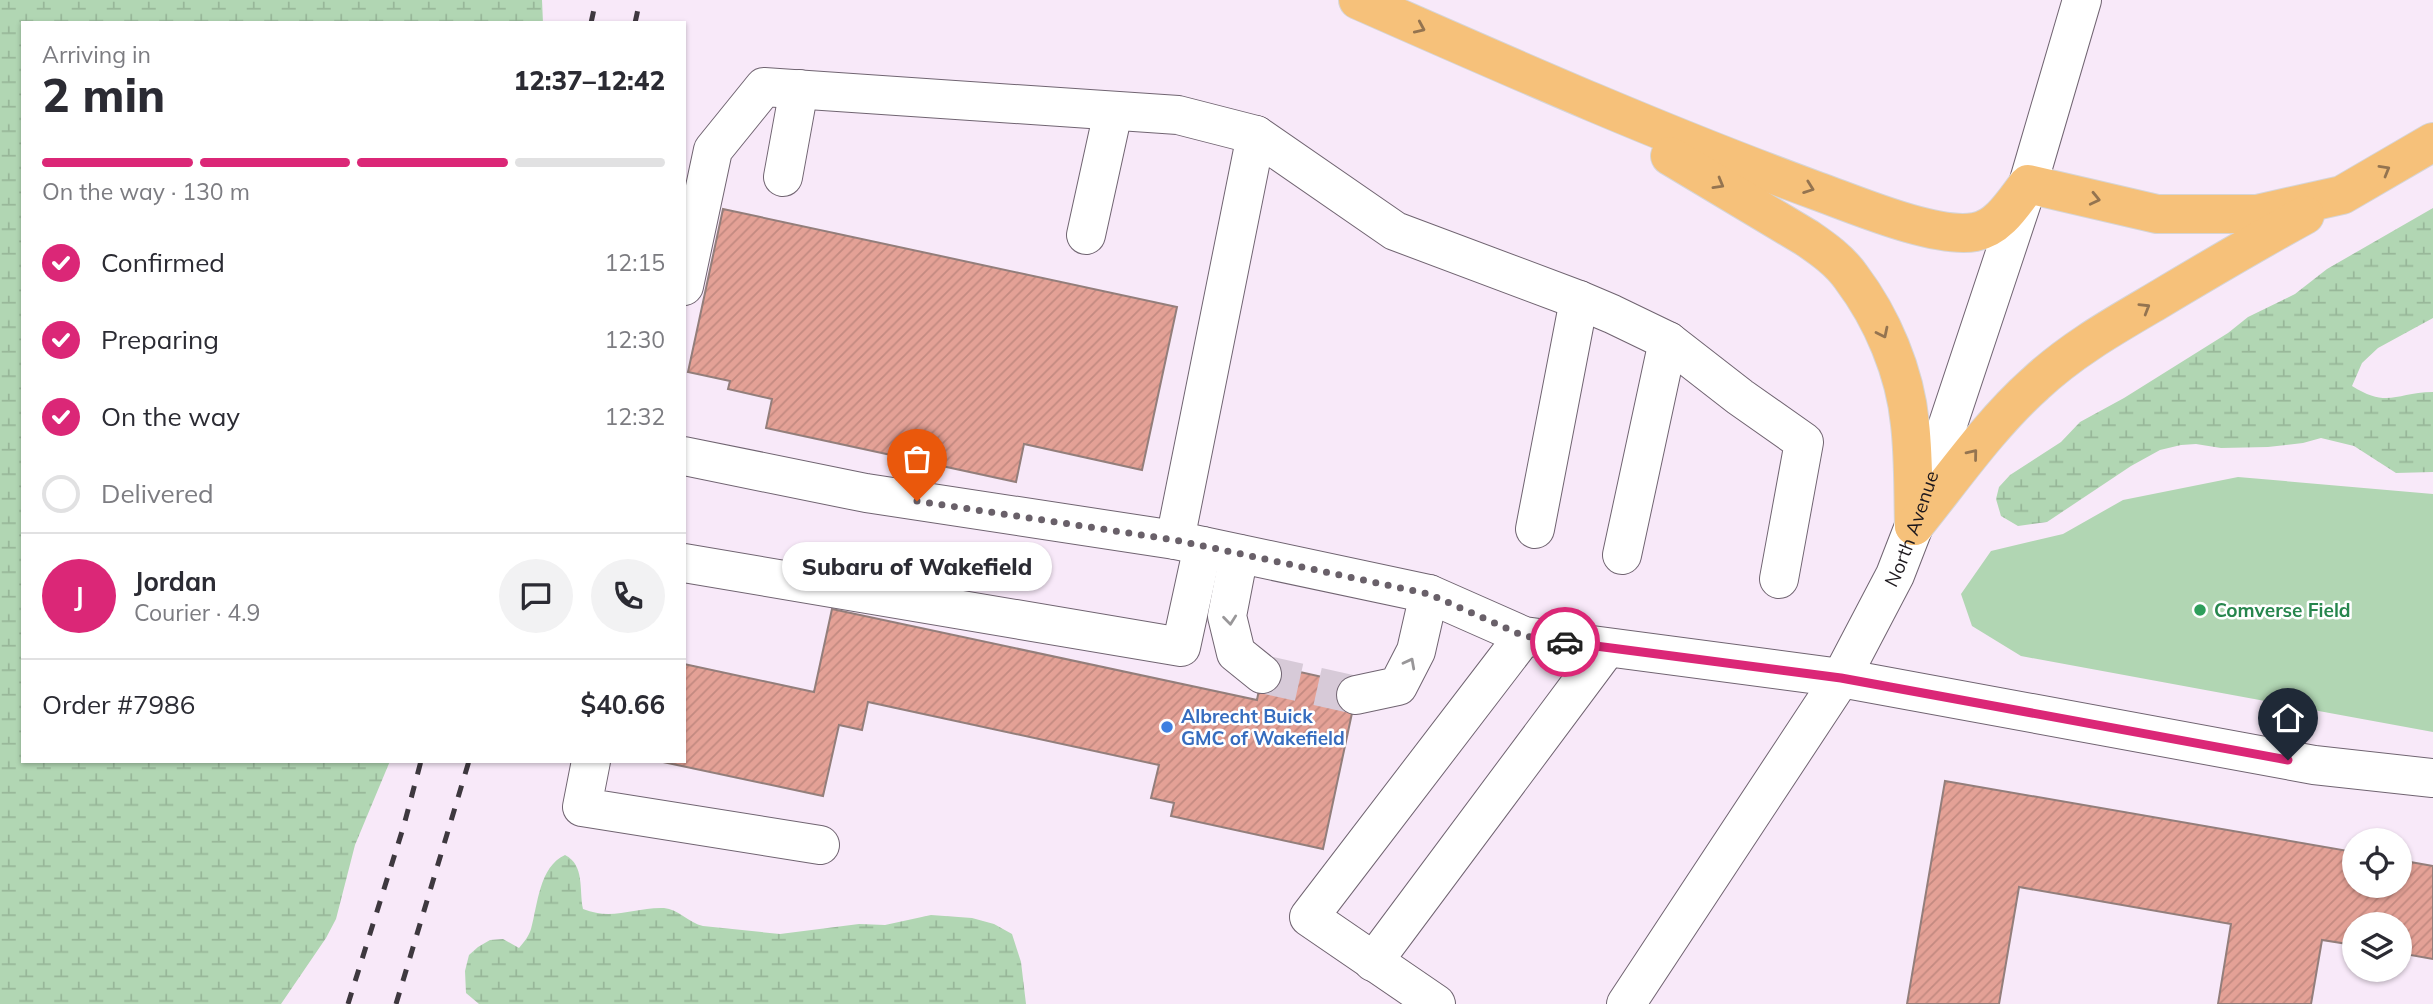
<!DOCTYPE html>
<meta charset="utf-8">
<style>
body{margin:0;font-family:Mulish,sans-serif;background:#f2f2f3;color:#2b2b33;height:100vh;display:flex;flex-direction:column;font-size:26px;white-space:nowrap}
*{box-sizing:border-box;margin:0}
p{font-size:23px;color:#7c7c81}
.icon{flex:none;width:38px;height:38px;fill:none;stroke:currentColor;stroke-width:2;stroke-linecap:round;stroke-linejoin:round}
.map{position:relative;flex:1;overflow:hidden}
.drawer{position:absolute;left:21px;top:21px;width:665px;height:742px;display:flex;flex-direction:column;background:#fff;border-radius:0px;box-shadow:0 2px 5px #0004}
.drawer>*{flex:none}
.buttons{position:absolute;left:2342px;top:828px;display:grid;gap:14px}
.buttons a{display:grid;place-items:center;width:70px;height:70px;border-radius:50%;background:#fff;box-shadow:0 2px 5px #0004;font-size:35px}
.pin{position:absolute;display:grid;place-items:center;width:60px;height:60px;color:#fff;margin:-72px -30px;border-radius:50% 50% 50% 0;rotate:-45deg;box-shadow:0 0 7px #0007}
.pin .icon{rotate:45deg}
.courier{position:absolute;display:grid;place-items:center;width:70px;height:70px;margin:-35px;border:5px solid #db2777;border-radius:50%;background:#fff;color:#222;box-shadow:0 2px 9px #0007}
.bubble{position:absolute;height:49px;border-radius:24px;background:#fff;box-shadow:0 2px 5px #0004;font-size:23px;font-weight:800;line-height:49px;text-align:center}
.summary em{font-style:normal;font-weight:800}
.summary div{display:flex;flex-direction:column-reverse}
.summary{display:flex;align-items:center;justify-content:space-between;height:119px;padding:0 21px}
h1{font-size:46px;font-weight:800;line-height:52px}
.bar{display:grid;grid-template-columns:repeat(4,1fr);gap:10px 7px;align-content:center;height:84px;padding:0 21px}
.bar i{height:9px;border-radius:5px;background:#e1e1e2}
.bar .current{background:#db2777}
.bar p{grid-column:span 4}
.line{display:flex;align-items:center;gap:18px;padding:0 21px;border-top:2px solid #e1e1e2}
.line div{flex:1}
.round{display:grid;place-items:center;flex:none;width:74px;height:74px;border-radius:37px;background:#f2f2f3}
ol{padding:0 21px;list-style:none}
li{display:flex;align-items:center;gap:21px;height:77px}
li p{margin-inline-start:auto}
li .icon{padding:7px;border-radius:50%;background:#db2777;color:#fff;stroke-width:4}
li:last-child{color:#7c7c81}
li i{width:38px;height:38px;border:4px solid #e1e1e2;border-radius:50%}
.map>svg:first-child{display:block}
</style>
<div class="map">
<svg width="2433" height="1004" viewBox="0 0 2433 1004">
<defs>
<pattern id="wetland-marsh" width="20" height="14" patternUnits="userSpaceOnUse" patternTransform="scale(1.75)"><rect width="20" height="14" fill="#b1d6b3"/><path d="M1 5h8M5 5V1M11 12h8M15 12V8" fill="none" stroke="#98b799"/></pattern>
<pattern id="building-hatch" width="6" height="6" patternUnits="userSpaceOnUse" patternTransform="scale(1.75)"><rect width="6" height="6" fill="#e4a196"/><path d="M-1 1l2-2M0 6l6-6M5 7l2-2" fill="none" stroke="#c38a81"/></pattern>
</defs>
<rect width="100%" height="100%" fill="#f8e9f9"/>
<!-- green -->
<path fill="#b1d6b3" d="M2238,477L2433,494V732L2021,656L1972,626L1961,594L1991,551L2063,534L2123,500Z"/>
<!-- wetland -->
<g fill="url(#wetland-marsh)">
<path d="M0,0H542L543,23H23V761H390L355,845L336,919L326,938L281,1004H0Z"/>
<path d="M2433,208V318L2378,348L2362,363L2352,386C2389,409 2396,392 2433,392V472L2396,473L2354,446L2321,438L2303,443L2268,447L2221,448L2196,444L2181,445L2160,450L2131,466L2047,522L2018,526L2001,516L1996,499L1999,487L2010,475L2061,442L2080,422L2124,398L2228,333L2248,317L2295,294L2327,269Z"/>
<path d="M565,855C585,865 579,890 583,909C613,921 634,907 664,908C678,909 689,923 703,926L780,934L859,924L885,925L931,915L972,918L994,924L1012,934L1021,962L1026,1004H479L466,993L465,971L469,955L478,947L490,940L503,939L519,948C524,942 529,936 531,929C538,904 539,867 565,855Z"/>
</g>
<!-- building -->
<g fill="url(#building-hatch)" stroke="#937e7b" stroke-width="2">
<path d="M723,209L1177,307L1142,470L1024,444L1016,482L766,428L772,399L728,389L730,381L688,372Z"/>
<path d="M832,609L1257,700L1264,664L1358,685L1323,849L1171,816L1174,803L1151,798L1159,765L868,702L862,730L839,725L823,796L663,762L684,761V664L814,692Z"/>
<path d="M1945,781L2354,852V886H2399V860L2433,866V959L2399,953V924H2354V945L2322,940L2311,1004H2218L2231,924L2019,887L1999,1004H1907Z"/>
</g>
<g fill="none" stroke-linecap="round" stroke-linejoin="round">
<!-- minor-tunnel -->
<path stroke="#d7cad8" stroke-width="38" stroke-dasharray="38 19" stroke-linecap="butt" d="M1262,674L1356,695"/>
<defs>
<g id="minor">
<path d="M783,177L799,89"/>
<path d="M1086,235L1113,112"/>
<path d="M684,286L713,150L764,87L1178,115L1256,135"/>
<path d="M684,456L866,493L1175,540L1429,594L1524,636L1841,678L2314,765L2433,778"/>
<path d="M1535,529L1579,300"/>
<path d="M1175,540L1256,135L1395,231L1579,300L1612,314L1668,341L1740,397L1804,442L1779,579"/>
<path d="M1239,554L1227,616L1236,653L1262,674"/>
<path d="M1622,555L1668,341"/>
<path d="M684,563L1181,647L1203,546"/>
<path d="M1356,695L1398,686L1416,651L1429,594"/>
<path d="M591,761L582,807L820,845"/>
<path d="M1373,962L1607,648"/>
<path d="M1436,1004L1309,917L1524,636"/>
<path id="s1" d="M1626,1004L1841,678L1895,575L1914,526L2028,184L2082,0"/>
</g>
<g id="highway">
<path d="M1358,0C1510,67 1661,134 1817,191C1856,205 1935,239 1975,232C1999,228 2014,202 2028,184L2157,214H2257L2342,195L2433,142"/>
<path d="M1670,156L1807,238C1823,249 1840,261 1851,277C1882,318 1905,372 1910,424C1914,458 1913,492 1914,526"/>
<path d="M1914,526C1952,479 1990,424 2035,384C2070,351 2112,327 2153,303C2203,273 2254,243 2305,215"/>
</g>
</defs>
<!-- minor casing -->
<use href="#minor" stroke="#706471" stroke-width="40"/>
<!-- highway casing -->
<use href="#highway" stroke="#d6d5d6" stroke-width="40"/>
<!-- minor -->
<use href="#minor" stroke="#fff" stroke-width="38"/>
<!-- highway -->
<use href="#highway" stroke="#f6c17a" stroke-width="38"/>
<!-- rail -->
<g stroke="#3e383f" stroke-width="5" stroke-dasharray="12 12" stroke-linecap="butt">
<path d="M591,23L596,0"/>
<path d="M635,23L640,0"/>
<path d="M348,1004L404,825L421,761"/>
<path d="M396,1004L469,761"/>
</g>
</g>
<!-- one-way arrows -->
<defs><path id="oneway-chevron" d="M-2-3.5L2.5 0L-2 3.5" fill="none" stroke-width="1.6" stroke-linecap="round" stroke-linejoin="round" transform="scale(1.75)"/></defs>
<g stroke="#947450">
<use href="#oneway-chevron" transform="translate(1420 28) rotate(24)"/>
<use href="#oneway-chevron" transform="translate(2385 170) rotate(-30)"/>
<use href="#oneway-chevron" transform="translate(1719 184) rotate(30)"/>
<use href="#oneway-chevron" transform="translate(1809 188) rotate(20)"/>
<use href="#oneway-chevron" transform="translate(2095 199) rotate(13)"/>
<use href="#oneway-chevron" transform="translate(2145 308) rotate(-31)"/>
<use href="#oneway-chevron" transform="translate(1883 333) rotate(64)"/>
<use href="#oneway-chevron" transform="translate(1973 454) rotate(-51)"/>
</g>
<g stroke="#999799">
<use href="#oneway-chevron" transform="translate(1230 620) rotate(84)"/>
<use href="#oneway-chevron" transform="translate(1410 663) rotate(-62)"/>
</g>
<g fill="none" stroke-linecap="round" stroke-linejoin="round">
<!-- done -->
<path stroke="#696069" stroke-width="7" stroke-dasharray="0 12.6" d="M917,501L1175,540L1429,594L1524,636L1565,642"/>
<!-- route -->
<path stroke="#db2777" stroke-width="9" d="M1565,642L1841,678L2288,760"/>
</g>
<!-- markers -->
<circle fill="#2e9e5b" stroke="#fff" stroke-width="2.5" cx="2200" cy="610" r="7"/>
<circle fill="#3f7fe0" stroke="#fff" stroke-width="2.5" cx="1167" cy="727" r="7"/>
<g text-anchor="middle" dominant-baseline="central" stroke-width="5" stroke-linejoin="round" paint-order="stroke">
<!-- street labels -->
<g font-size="19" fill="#1c171c" stroke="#fff">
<text stroke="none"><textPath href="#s1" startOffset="556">North Avenue</textPath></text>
</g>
<!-- leisure labels -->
<g font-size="19" font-weight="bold" fill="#27864d" stroke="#fff" text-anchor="start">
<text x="2214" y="610">Comverse Field</text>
</g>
<!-- shop labels -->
<g font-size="19" font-weight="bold" fill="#366cbe" stroke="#fff" text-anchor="start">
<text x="1181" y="716">Albrecht Buick<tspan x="1181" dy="22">GMC of Wakefield</tspan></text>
</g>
</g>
</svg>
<div class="buttons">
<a><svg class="icon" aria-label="locate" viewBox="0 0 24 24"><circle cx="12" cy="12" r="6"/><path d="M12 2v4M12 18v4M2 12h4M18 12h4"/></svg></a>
<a><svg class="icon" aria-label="layers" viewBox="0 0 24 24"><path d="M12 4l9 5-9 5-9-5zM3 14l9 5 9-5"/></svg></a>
</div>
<div class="pin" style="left:917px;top:501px;background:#ea580c"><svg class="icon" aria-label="bag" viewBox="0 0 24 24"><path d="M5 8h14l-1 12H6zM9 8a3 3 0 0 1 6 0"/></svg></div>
<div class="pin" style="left:2288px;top:760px;background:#1f2937"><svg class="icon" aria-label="home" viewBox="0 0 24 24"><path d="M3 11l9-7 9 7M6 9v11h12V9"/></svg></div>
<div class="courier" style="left:1565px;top:642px"><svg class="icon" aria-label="car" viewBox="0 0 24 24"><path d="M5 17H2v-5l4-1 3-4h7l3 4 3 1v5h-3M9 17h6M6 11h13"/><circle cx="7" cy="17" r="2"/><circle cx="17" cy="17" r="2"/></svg></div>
<div class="bubble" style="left:782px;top:542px;width:270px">Subaru of Wakefield</div>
<section class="drawer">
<div class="summary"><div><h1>2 min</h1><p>Arriving in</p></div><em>12:37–12:42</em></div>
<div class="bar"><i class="current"></i><i class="current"></i><i class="current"></i><i></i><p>On the way · 130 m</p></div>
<ol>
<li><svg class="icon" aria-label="check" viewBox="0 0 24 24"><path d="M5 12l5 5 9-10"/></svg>Confirmed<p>12:15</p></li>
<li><svg class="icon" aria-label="check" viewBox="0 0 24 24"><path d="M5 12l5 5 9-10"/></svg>Preparing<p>12:30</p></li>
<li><svg class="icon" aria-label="check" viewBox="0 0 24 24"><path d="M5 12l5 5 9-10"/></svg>On the way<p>12:32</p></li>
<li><i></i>Delivered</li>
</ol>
<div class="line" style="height:126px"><b class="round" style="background:#db2777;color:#fff">J</b><div><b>Jordan</b><p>Courier · 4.9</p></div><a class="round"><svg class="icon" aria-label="chat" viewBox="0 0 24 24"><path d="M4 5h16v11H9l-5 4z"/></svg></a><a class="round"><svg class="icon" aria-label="phone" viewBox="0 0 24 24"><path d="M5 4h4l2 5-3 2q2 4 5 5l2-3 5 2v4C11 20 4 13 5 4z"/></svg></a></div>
<div class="line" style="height:91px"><div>Order #7986</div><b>$40.66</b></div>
</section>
</div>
